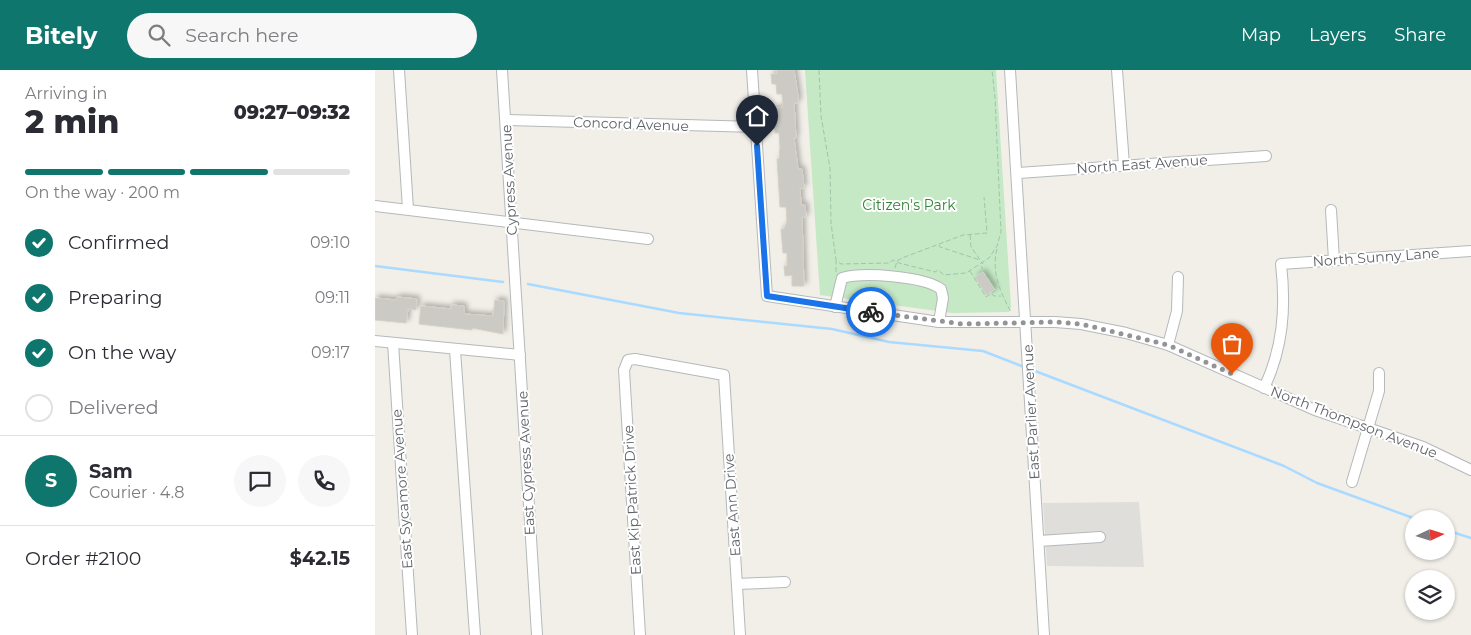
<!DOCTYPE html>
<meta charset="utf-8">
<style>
body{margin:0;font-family:Montserrat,sans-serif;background:#f7f7f7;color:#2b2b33;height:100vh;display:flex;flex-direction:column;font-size:19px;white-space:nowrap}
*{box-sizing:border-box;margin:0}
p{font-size:16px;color:#7c7c81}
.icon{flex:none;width:28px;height:28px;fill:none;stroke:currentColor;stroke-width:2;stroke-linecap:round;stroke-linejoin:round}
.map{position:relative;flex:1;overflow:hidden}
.sheet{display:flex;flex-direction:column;background:#fff;width:375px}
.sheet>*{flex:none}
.needle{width:32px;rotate:86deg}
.tools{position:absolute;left:1030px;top:440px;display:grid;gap:10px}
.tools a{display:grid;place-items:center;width:50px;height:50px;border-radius:50%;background:#fff;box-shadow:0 1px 4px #0004;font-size:25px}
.pin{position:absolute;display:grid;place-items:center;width:42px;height:42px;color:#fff;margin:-51px -21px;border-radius:50% 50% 50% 0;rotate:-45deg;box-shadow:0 0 5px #0007}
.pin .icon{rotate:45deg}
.courier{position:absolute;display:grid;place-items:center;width:50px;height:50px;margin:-25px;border:4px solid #1a73e8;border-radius:50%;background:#fff;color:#222;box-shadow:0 1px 6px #0007}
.overview em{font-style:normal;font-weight:800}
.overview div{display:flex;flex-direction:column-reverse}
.overview{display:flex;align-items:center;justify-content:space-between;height:85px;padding:0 25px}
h1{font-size:32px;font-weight:800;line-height:38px}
.bar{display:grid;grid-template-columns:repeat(4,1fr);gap:8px 5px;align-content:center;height:60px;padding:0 25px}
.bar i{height:6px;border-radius:4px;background:#e1e1e2}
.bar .selected{background:#0f766e}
.bar p{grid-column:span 4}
.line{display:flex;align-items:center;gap:12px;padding:0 25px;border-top:1px solid #e1e1e2}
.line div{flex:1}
.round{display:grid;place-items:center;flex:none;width:52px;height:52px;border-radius:26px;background:#f7f7f7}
ol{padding:0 25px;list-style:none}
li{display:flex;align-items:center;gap:15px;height:55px}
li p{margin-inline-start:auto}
li .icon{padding:5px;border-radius:50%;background:#0f766e;color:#fff;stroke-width:4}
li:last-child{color:#7c7c81}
li i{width:28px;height:28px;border:2px solid #e1e1e2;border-radius:50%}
header{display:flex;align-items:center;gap:30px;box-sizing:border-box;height:70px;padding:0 25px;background:#0f766e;color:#fff}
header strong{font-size:24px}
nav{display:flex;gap:28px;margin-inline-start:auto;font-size:18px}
.search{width:350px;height:45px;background:#f7f7f7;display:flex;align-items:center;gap:12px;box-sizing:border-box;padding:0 18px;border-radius:28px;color:#7c7c81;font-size:19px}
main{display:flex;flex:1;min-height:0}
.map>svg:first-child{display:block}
</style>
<header>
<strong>Bitely</strong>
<div class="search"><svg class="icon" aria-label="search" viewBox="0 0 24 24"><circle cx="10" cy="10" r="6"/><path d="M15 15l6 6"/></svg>Search here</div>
<nav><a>Map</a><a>Layers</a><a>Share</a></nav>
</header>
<main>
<section class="sheet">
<div class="overview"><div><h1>2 min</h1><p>Arriving in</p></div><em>09:27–09:32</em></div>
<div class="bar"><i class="selected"></i><i class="selected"></i><i class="selected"></i><i></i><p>On the way · 200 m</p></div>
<ol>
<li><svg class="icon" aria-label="check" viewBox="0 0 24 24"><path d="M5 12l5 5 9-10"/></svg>Confirmed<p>09:10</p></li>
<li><svg class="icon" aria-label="check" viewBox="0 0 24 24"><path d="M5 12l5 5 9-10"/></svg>Preparing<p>09:11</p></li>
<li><svg class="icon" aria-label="check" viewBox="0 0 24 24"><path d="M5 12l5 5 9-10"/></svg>On the way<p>09:17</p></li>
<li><i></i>Delivered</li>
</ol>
<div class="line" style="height:90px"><b class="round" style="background:#0f766e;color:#fff">S</b><div><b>Sam</b><p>Courier · 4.8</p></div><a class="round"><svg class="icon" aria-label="chat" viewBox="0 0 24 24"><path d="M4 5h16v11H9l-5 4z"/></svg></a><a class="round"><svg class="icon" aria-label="phone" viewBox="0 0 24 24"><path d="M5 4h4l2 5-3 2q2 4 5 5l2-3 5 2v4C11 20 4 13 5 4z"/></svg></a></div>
<div class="line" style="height:65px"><div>Order #2100</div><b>$42.15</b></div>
</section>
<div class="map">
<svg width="1096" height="565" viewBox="0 0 1096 565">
<defs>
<filter id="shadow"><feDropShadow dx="3" dy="-3" stdDeviation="2.5" flood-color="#0004"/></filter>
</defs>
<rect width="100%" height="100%" fill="#f1efe8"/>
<!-- industrial -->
<path fill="#e0deda" d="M764,432L769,497L672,496L668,433Z"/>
<!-- green -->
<path fill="#c5e8c5" d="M430,0H621L636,237L634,242L577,243L445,225Z"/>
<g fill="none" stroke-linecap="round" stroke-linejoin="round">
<!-- stream -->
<g stroke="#aadaff" stroke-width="2.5">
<path d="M0,196L128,212"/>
<path d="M153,214L304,243L457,259L514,272L608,281L649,297"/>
<path d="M660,301L909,396L942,413L1041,449"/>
<path d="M1071,460L1096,468"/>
</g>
</g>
<!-- building -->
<g fill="#cccac5" stroke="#d6d1c6" filter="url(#shadow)">
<path d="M402,0H419L423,26V33H419L421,68H419L423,99H427L429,118H425L426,135H430L431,147H427L429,216H417V205L410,206L409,196H412V183H408L406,159H409L412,151L411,137H405L402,89H404L405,77L404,63H400L399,39L408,37L407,24H402L401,14H397L396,4H402Z"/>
<path d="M608,202L620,220L611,225L600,207Z"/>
<path d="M22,227L42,229L41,240L33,239L31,253L0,250V228L21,230Z"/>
<path d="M120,230L129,231L128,264L97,258V260L44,254L46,236L76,239V235L89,236V244L118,246Z"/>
</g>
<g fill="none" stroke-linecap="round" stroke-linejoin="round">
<defs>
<g id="minor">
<path d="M24,0L33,139"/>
<path d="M127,0L162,565"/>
<path d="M377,0L392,226L564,252H680L706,254L751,263L793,275L940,340L1048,377L1096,400"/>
<path d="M635,0L669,565"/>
<path d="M742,0L749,95"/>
<path d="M131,50L381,57"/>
<path d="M643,103L891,86"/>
<path d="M0,136L273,169"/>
<path d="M956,140L959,190"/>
<path d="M460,237L467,208C488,202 548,206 566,219L568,228L564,252"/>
<path d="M0,271L145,285"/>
<path d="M18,273L37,565"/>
<path d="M793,275L802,241L803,207"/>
<path d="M80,280L100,565"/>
<path d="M889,318C908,278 911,238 906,194L1096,181"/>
<path d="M977,412L1004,321V303"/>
<path d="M664,471L725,467"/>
<path d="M362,514L410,512"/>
<path d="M265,565L249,300L253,290L260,289L349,305L365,565"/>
</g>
</defs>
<!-- minor casing -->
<use href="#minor" stroke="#b5b8bc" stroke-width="12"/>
<!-- path -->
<g stroke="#9cc7a9" stroke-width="1" stroke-dasharray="5 2.5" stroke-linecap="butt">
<path d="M444,0L446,46L455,98L456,153L461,190L466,194L514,193L518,190L524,193L560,202L563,200L569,205L591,203L614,188L622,176L626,162L620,28L617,0"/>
<path d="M595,165L596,177L608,194"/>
<path d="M564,175L565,177L605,190"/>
<path d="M622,179C616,201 625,222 636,242"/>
<path d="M520,198L522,191L527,188L588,165L612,163L609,127"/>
<path d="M595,201L611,227L621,220L606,196"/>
<path d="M461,202V191"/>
<path d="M617,224L619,226H626"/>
</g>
<!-- minor -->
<use href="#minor" stroke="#fff" stroke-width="10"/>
</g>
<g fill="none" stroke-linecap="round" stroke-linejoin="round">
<!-- done -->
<path stroke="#929495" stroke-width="5" stroke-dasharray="0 9" d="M496,242L588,254L680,252L706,254L793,275L857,304"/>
<!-- route -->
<path stroke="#1a73e8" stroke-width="6" d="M382,76L392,226L496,242"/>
</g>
<g text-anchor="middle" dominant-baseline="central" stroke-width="4" stroke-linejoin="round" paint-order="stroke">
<!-- street labels -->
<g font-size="14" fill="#5f6368" stroke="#fff">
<text transform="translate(256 54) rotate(2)">Concord Avenue</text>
<text transform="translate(767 94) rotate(-4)">North East Avenue</text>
<text transform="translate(134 110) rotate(-93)">Cypress Avenue</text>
<text transform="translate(1001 187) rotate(-4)">North Sunny Lane</text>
<text transform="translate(656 342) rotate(-93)">East Parlier Avenue</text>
<text transform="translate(979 352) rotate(21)">North Thompson Avenue</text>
<text transform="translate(151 393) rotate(-93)">East Cypress Avenue</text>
<text transform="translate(27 419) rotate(-94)">East Sycamore Avenue</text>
<text transform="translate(257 430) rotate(-93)">East Kip Patrick Drive</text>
<text transform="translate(357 435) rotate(-94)">East Ann Drive</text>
</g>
<!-- park labels -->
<g font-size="14" fill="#348238" stroke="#fff">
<text x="534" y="135">Citizen's Park</text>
</g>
</g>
</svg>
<div class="tools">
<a><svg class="needle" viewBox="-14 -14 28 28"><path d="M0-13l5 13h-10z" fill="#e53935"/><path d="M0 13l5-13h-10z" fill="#7c7c81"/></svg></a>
<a><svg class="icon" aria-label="layers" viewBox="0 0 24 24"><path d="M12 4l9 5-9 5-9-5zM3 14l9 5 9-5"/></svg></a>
</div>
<div class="pin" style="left:857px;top:304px;background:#ea580c"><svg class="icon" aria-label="bag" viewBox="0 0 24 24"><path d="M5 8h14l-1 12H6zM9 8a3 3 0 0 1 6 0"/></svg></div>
<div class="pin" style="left:382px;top:76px;background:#1f2937"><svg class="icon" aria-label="home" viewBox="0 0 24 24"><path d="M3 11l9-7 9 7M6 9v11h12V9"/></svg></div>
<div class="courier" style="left:496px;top:242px"><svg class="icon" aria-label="bike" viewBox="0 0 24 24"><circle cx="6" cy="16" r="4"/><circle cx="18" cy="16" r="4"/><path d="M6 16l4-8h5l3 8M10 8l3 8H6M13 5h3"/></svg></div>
</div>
</main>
